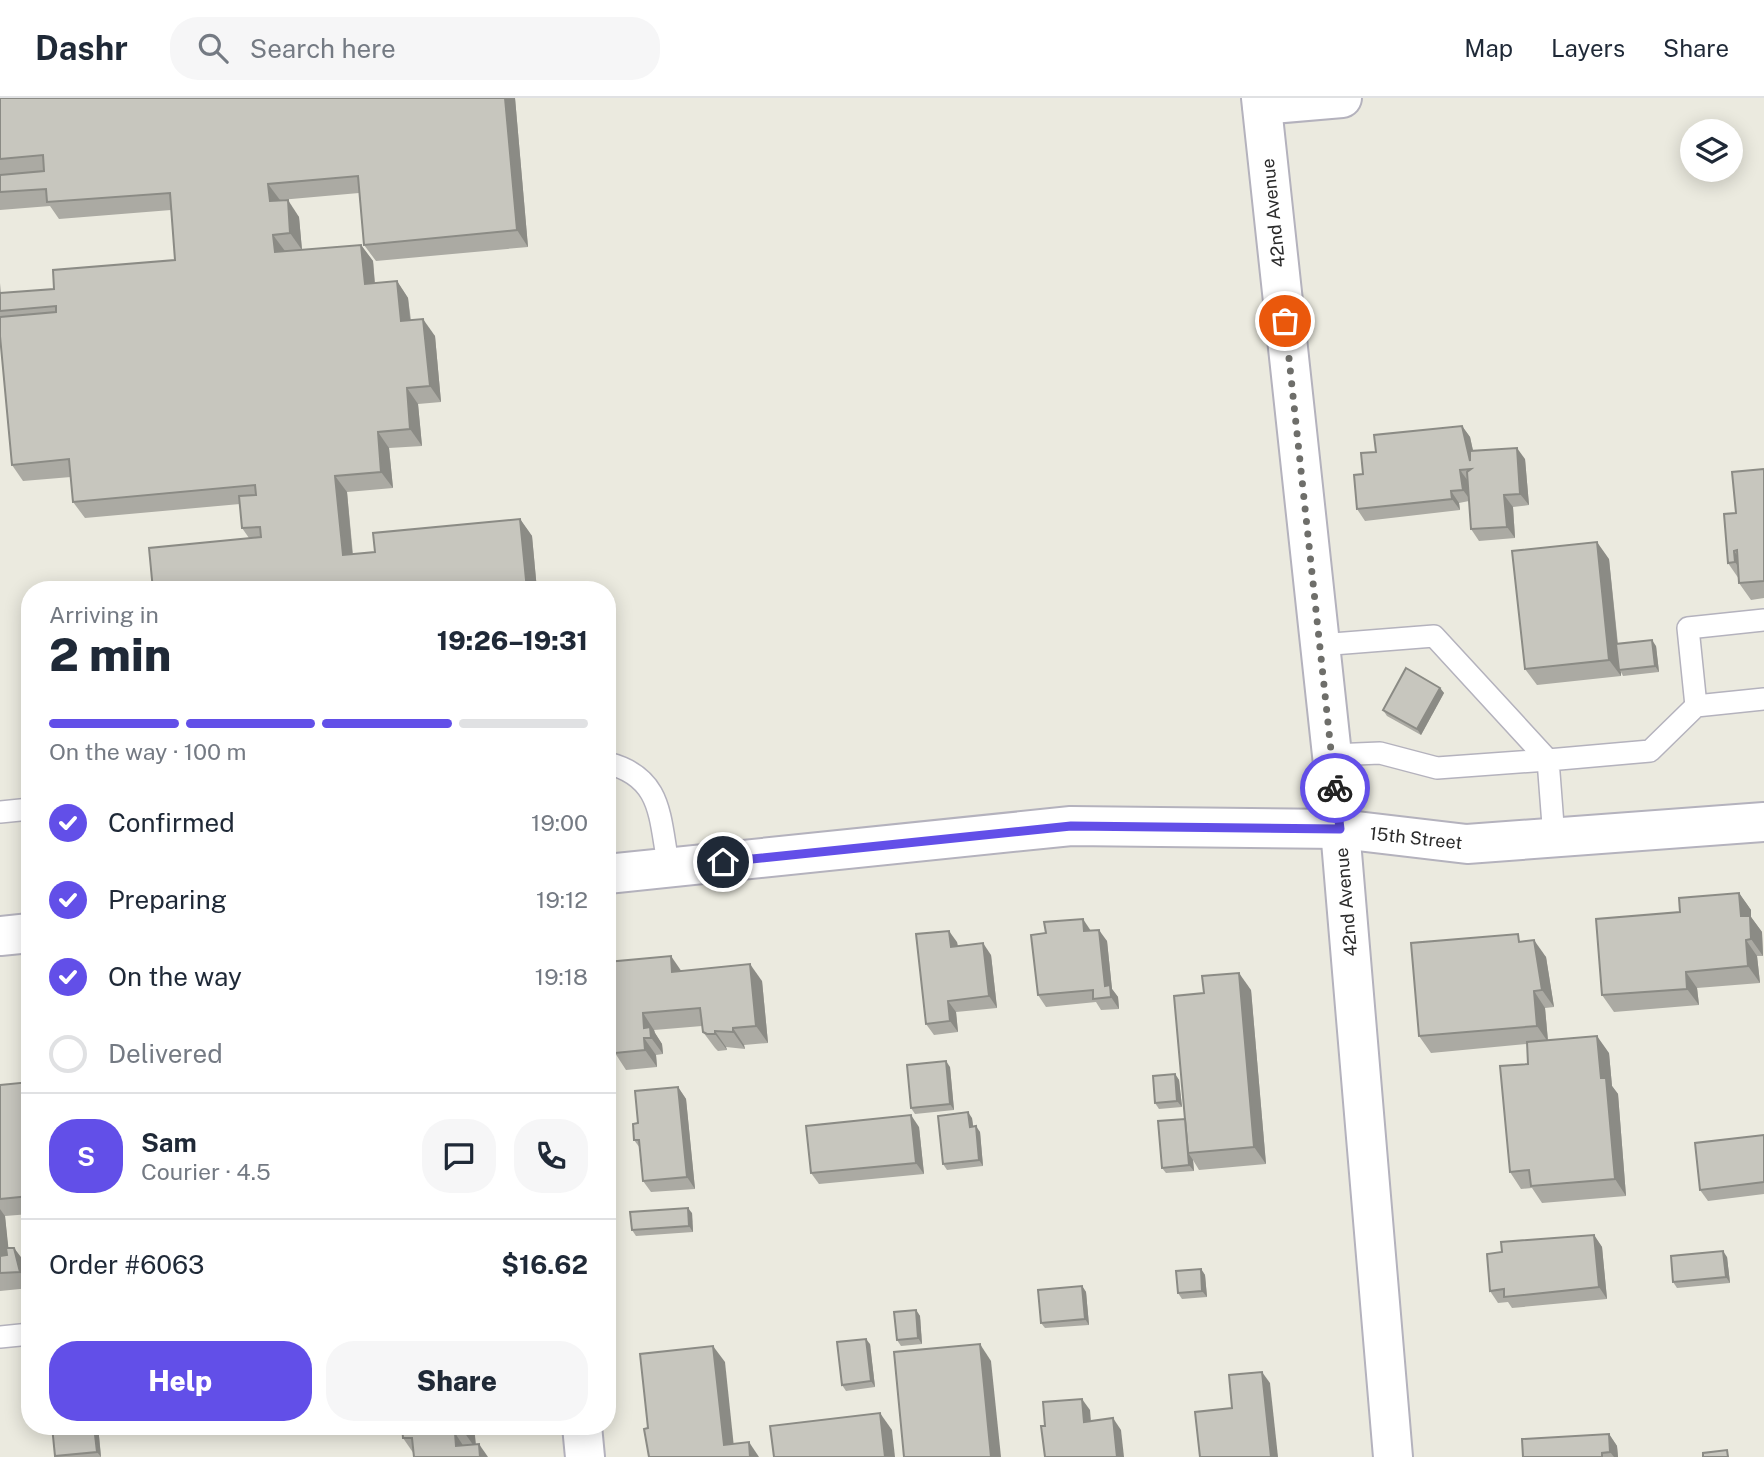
<!DOCTYPE html>
<meta charset="utf-8">
<style>
body{margin:0;font-family:"Public Sans",sans-serif;background:#f6f6f7;color:#1f2937;height:100vh;display:flex;flex-direction:column;font-size:26px;white-space:nowrap}
*{box-sizing:border-box;margin:0}
p{font-size:23px;color:#747a83}
.icon{flex:none;width:38px;height:38px;fill:none;stroke:currentColor;stroke-width:2;stroke-linecap:round;stroke-linejoin:round}
.map{position:relative;flex:1;overflow:hidden}
.drawer{position:absolute;left:21px;top:483px;width:595px;height:854px;display:flex;flex-direction:column;background:#fff;border-radius:28px;box-shadow:0 4px 18px #0003}
.drawer>*{flex:none}
.fabs{position:absolute;left:1680px;top:21px;display:grid;gap:14px}
.fabs a{display:grid;place-items:center;width:63px;height:63px;border-radius:50%;background:#fff;box-shadow:0 4px 18px #0003;font-size:35px}
.pin{position:absolute;display:grid;place-items:center;width:60px;height:60px;color:#fff;margin:-30px;border:4px solid #fff;border-radius:50%;box-shadow:0 2px 7px #0007}
.courier{position:absolute;display:grid;place-items:center;width:70px;height:70px;margin:-35px;border:5px solid #624fe8;border-radius:50%;background:#fff;color:#222;box-shadow:0 2px 9px #0007}
.summary em{font-style:normal;font-weight:800}
.summary div{display:flex;flex-direction:column-reverse}
.summary{display:flex;align-items:center;justify-content:space-between;height:119px;padding:0 28px}
h1{font-size:46px;font-weight:800;line-height:52px}
.bar{display:grid;grid-template-columns:repeat(4,1fr);gap:10px 7px;align-content:center;height:84px;padding:0 28px}
.bar i{height:9px;border-radius:5px;background:#e0e1e3}
.bar .current{background:#624fe8}
.bar p{grid-column:span 4}
.line{display:flex;align-items:center;gap:18px;padding:0 28px;border-top:2px solid #e0e1e3}
.line div{flex:1}
.round{display:grid;place-items:center;flex:none;width:74px;height:74px;border-radius:28px;background:#f6f6f7}
ol{padding:0 28px;list-style:none}
li{display:flex;align-items:center;gap:21px;height:77px}
li p{margin-inline-start:auto}
li .icon{padding:7px;border-radius:50%;background:#624fe8;color:#fff;stroke-width:4}
li:last-child{color:#747a83}
li i{width:38px;height:38px;border:4px solid #e0e1e3;border-radius:50%}
.action{display:flex;gap:14px;margin-top:auto;padding:14px 28px}
.action a{flex:1;height:80px;border-radius:28px;background:#624fe8;color:#fff;font-size:28px;font-weight:800;line-height:80px;text-align:center}
.action a+a{background:#f6f6f7;color:#1f2937}
header{display:flex;align-items:center;gap:42px;box-sizing:border-box;height:98px;padding:0 35px;background:#fff;border-bottom:2px solid #e0e1e3}
header strong{font-size:33px}
nav{display:flex;gap:38px;margin-inline-start:auto;font-size:24px}
.search{width:490px;height:63px;background:#f6f6f7;display:flex;align-items:center;gap:18px;box-sizing:border-box;padding:0 24px;border-radius:28px;color:#747a83;font-size:26px}
.map>svg:first-child{display:block}
</style>
<header>
<strong>Dashr</strong>
<div class="search"><svg class="icon" aria-label="search" viewBox="0 0 24 24"><circle cx="10" cy="10" r="6"/><path d="M15 15l6 6"/></svg>Search here</div>
<nav><a>Map</a><a>Layers</a><a>Share</a></nav>
</header>
<div class="map">
<svg width="1764" height="1359" viewBox="0 0 1764 1359">
<rect width="100%" height="100%" fill="#ebeadf"/>
<g fill="none" stroke-linecap="round" stroke-linejoin="round">
<defs>
<g id="lane">
<path d="M1320,547L1434,538L1548,662"/>
<path d="M1696,608L1688,530L1764,522"/>
<path d="M1332,657L1380,655L1437,670L1548,662"/>
<path d="M607,665C664,679 659,721 669,770"/>
<path d="M0,714L30,711"/>
<path d="M1554,740L1548,662L1650,653L1696,608L1764,601"/>
<path d="M0,1239L30,1236"/>
</g>
<g id="street">
<path d="M1262,7L1342,0"/>
<path d="M1340,731L1393,1359"/>
<path d="M582,1328L585,1359"/>
</g>
<g id="secondary">
<path d="M1261,0L1340,731"/>
<path d="M607,776L1071,728L1340,731L1467,746L1764,724"/>
<path d="M0,838L30,835"/>
</g>
</defs>
<!-- lane casing -->
<use href="#lane" stroke="#b4b2bd" stroke-width="24"/>
<!-- street casing -->
<use href="#street" stroke="#b4b2bd" stroke-width="42"/>
<!-- secondary casing -->
<use href="#secondary" stroke="#b4b2bd" stroke-width="42"/>
<!-- lane -->
<use href="#lane" stroke="#fff" stroke-width="21"/>
<!-- street -->
<use href="#street" stroke="#fff" stroke-width="38"/>
<!-- secondary -->
<use href="#secondary" stroke="#fff" stroke-width="38"/>
</g>
<!-- wall -->
<g fill="#abaaa3">
<path d="M0,0H515L528,149L376,163L364,147L359,95L280,102L299,119L302,152L361,147L373,163L375,185L397,183L408,200L411,222L435,238L441,304L418,306L422,348L389,350L393,390L347,394L353,456L375,454L520,421L532,438L537,492H153L249,440L242,430L240,406L85,420L73,404L71,379L23,383L12,367L0,238V185L1,195L54,191L175,162L171,112L59,121L50,108L0,112Z"/>
<path d="M1462,328L1470,339L1473,353L1525,361L1529,407L1513,409L1515,440L1479,443L1471,431L1469,403L1459,405L1460,412L1365,423L1357,411L1376,354Z"/>
<path d="M1764,371V500L1751,502L1739,485V481L1728,465L1736,415Z"/>
<path d="M1609,461L1618,546L1656,548L1659,574L1623,578L1621,574V578L1537,587L1525,571Z"/>
<path d="M1440,590L1444,595L1421,637L1387,618L1383,612Z"/>
<path d="M1739,795L1751,812V819L1762,834L1763,858H1757L1760,885L1697,890L1699,907L1614,914L1602,897L1680,814Z"/>
<path d="M1090,832L1107,843L1112,891L1118,899L1119,911L1101,912L1096,904L1046,909L1038,897Z"/>
<path d="M1524,843L1546,859L1554,909L1545,910L1548,942L1609,955L1612,988L1618,996L1626,1098L1542,1105L1532,1090L1521,1091L1510,1074L1528,966L1527,946L1431,955L1419,938Z"/>
<path d="M957,844L958,848L991,857L997,910L956,914L958,934L934,937L926,926Z"/>
<path d="M681,873L762,883L768,945L744,947L745,951L726,949L727,952L718,953L715,950L703,934L702,928L654,932L655,935L662,946L663,956L656,957L657,969L626,972L615,955L607,877Z"/>
<path d="M1251,892L1266,1066L1199,1072L1193,1062L1194,1073L1166,1075L1162,1070L1185,1021Z"/>
<path d="M950,969L954,1012L915,1016L911,1010Z"/>
<path d="M1175,976L1179,982L1182,1009L1159,1011L1155,1005Z"/>
<path d="M30,984V1116L5,1118L8,1150H14L26,1166L30,1183V1190L0,1193V987Z"/>
<path d="M678,989L686,1001L695,1091L651,1094L643,1083L640,1050L634,1042L638,1025Z"/>
<path d="M972,1020L973,1029L980,1034L983,1068L947,1072L943,1066Z"/>
<path d="M919,1029L924,1076L819,1086L811,1075Z"/>
<path d="M1764,1037V1096L1708,1103L1700,1092Z"/>
<path d="M692,1115L693,1134L636,1138L632,1132Z"/>
<path d="M1594,1137L1602,1149L1607,1201L1512,1210L1508,1204L1498,1205L1490,1193L1502,1154Z"/>
<path d="M1727,1159L1730,1185L1677,1190L1673,1184Z"/>
<path d="M1201,1171L1205,1177L1207,1199L1182,1201L1178,1195Z"/>
<path d="M1082,1188L1086,1194L1089,1227L1045,1230L1041,1225Z"/>
<path d="M916,1212L920,1218L922,1246L901,1248L897,1242Z"/>
<path d="M870,1246L875,1289L846,1293L842,1287Z"/>
<path d="M52,1328H98L101,1359H55Z"/>
<path d="M474,1328L476,1347L414,1356L403,1340Z"/>
<path d="M1609,1336L1617,1348L1618,1359H1523Z"/>
</g>
<!-- shaded-wall -->
<g fill="#8b8b85">
<path d="M505,0H515L528,149L517,132Z"/>
<path d="M268,86L280,102L270,103Z"/>
<path d="M288,102L299,119L302,152L290,135Z"/>
<path d="M273,137L285,153L275,154Z"/>
<path d="M361,147L373,163L376,203L365,186Z"/>
<path d="M397,183L408,200L412,240L401,223Z"/>
<path d="M423,221L435,238L441,304L430,288Z"/>
<path d="M407,290L418,306L422,348L410,331Z"/>
<path d="M1462,328L1470,339L1478,375L1470,363Z"/>
<path d="M378,334L389,350L393,390L381,374Z"/>
<path d="M1517,350L1525,361L1529,407L1520,396Z"/>
<path d="M1460,372L1468,383L1471,403L1463,392Z"/>
<path d="M335,378L347,394L354,474L343,457Z"/>
<path d="M1451,393L1459,405L1460,412L1452,401Z"/>
<path d="M1504,397L1513,409L1515,440L1507,429Z"/>
<path d="M520,421L532,438L537,492H527Z"/>
<path d="M1597,444L1609,461L1620,571L1619,572L1621,574V578L1609,562Z"/>
<path d="M1734,453L1746,469L1747,481L1735,464Z"/>
<path d="M1652,542L1656,548L1659,574L1655,568Z"/>
<path d="M1440,590L1444,595L1421,637L1417,631Z"/>
<path d="M1739,795L1751,812V819L1762,834L1763,858L1751,841L1741,818Z"/>
<path d="M1083,821L1091,833H1084Z"/>
<path d="M1099,832L1107,843L1112,891L1118,899L1119,911L1111,899L1105,888Z"/>
<path d="M949,833L957,844L959,860L951,849Z"/>
<path d="M1534,842L1546,859L1554,909L1542,892Z"/>
<path d="M1746,842L1757,858L1760,885L1748,868Z"/>
<path d="M983,845L991,857L997,910L989,898Z"/>
<path d="M671,858L682,874H672Z"/>
<path d="M750,866L762,883L768,945L756,928Z"/>
<path d="M1686,874L1697,890L1699,907L1687,891Z"/>
<path d="M1239,875L1251,892L1266,1066L1254,1049Z"/>
<path d="M1534,893L1545,910L1548,944L1537,928Z"/>
<path d="M948,903L956,914L958,934L950,923Z"/>
<path d="M643,915L654,932L655,935L662,946L663,956L644,930Z"/>
<path d="M733,930L744,947L745,951L733,934Z"/>
<path d="M715,933L726,949L727,952L715,936Z"/>
<path d="M1597,938L1609,955L1612,988L1618,996L1626,1098L1615,1081L1601,980Z"/>
<path d="M644,940L656,957L657,969L645,952Z"/>
<path d="M946,963L950,969L954,1012L950,1006Z"/>
<path d="M1175,976L1179,982L1182,1009L1177,1003Z"/>
<path d="M678,989L686,1001L695,1091L687,1079Z"/>
<path d="M968,1014L972,1020L974,1035L970,1029Z"/>
<path d="M911,1017L919,1029L924,1076L916,1065Z"/>
<path d="M976,1028L980,1034L983,1068L979,1062Z"/>
<path d="M24,1041L30,1050V1087Z"/>
<path d="M1189,1056L1193,1062L1194,1073L1189,1067Z"/>
<path d="M688,1110L692,1115L693,1134L689,1128Z"/>
<path d="M0,1111L5,1118L11,1174L0,1159Z"/>
<path d="M1594,1137L1602,1149L1607,1201L1599,1189Z"/>
<path d="M14,1150L26,1166L30,1188L20,1174Z"/>
<path d="M1723,1153L1727,1159L1730,1185L1726,1179Z"/>
<path d="M1201,1171L1205,1177L1207,1199L1202,1193Z"/>
<path d="M1082,1188L1086,1194L1089,1227L1085,1221Z"/>
<path d="M916,1212L920,1218L922,1246L918,1240Z"/>
<path d="M866,1241L870,1246L875,1289L871,1283Z"/>
<path d="M980,1246L991,1263L1001,1359H991Z"/>
<path d="M713,1248L725,1264L735,1359L724,1347Z"/>
<path d="M1262,1274L1270,1285L1278,1359H1271Z"/>
<path d="M1082,1301L1090,1312L1092,1336L1084,1324Z"/>
<path d="M880,1315L892,1332L895,1359H885Z"/>
<path d="M1113,1320L1121,1332L1124,1359H1117Z"/>
<path d="M94,1328H98L101,1359L97,1354Z"/>
<path d="M464,1328H474L476,1351L464,1334Z"/>
<path d="M455,1335L466,1352L456,1348Z"/>
<path d="M1609,1336L1617,1348L1618,1359H1614L1610,1354Z"/>
<path d="M749,1344L759,1359H750Z"/>
<path d="M479,1346L488,1359H480Z"/>
</g>
<!-- building -->
<g fill="#c7c6be" stroke="#8b8b85" stroke-width="2">
<path d="M0,0H505L517,132L364,147L358,78L268,86L270,103L288,102L290,135L273,137L275,154L361,147L365,186L397,183L401,223L423,221L430,288L407,290L410,331L378,334L381,374L335,378L343,457L375,454L373,435L520,421L527,492H153L149,450L261,439L260,429L242,430L239,398L256,397L255,387L73,404L69,361L12,367L0,238V219L56,214V208L0,213V195L54,191L53,172L175,162L170,95L47,104L46,91L0,94V77L44,73L43,57L0,61Z"/>
<path d="M1462,328L1470,363V353L1517,350L1520,396L1504,397L1507,429L1471,431L1467,374L1471,371L1460,372L1463,392L1451,393L1452,401L1357,411L1354,377L1363,376L1361,355L1376,354L1374,337Z"/>
<path d="M1764,371V483L1739,485L1737,452L1734,453L1735,464L1728,465L1724,416L1736,415L1732,374Z"/>
<path d="M1597,444L1609,562L1525,571L1512,453Z"/>
<path d="M1652,542L1655,568L1619,572L1616,546Z"/>
<path d="M1406,570L1440,590L1417,631L1383,612Z"/>
<path d="M1739,795L1741,818H1750L1751,841L1746,842L1748,868L1686,874L1687,891L1602,897L1596,821L1680,814L1679,800Z"/>
<path d="M1083,821L1084,833L1099,832L1105,888L1110,887L1111,899L1093,901V892L1038,897L1031,837L1046,835L1044,824Z"/>
<path d="M949,833L951,849L983,845L989,898L948,903L950,923L926,926L916,836Z"/>
<path d="M1518,836L1519,844L1534,842L1542,892L1534,893L1537,928L1419,938L1411,845Z"/>
<path d="M671,858L672,874L750,866L756,928L733,930V934L715,933V936H707L703,934L700,910L643,915L644,930L650,929L651,940H644L645,952L615,955L607,877V864Z"/>
<path d="M1239,875L1254,1049L1188,1055L1174,898L1204,895L1202,878Z"/>
<path d="M1597,938L1601,980H1606L1615,1081L1531,1088L1529,1072L1510,1074L1500,968L1528,966L1527,944Z"/>
<path d="M946,963L950,1006L911,1010L907,967Z"/>
<path d="M1175,976L1177,1003L1155,1005L1153,978Z"/>
<path d="M30,984V1040L24,1041L30,1087V1098L0,1101V987Z"/>
<path d="M678,989L687,1079L643,1083L639,1042H634L633,1026L638,1025L635,993Z"/>
<path d="M968,1014L970,1029L976,1028L979,1062L943,1066L938,1018Z"/>
<path d="M911,1017L916,1065L811,1075L806,1028Z"/>
<path d="M1185,1021L1189,1067L1162,1070L1158,1023Z"/>
<path d="M1764,1037V1084L1700,1092L1695,1045Z"/>
<path d="M688,1110L689,1128L632,1132L630,1114Z"/>
<path d="M1594,1137L1599,1189L1504,1199V1191L1490,1193L1487,1156L1502,1154L1501,1144Z"/>
<path d="M6,1150H14L20,1174L0,1175V1158L7,1157Z"/>
<path d="M1723,1153L1726,1179L1673,1184L1671,1158Z"/>
<path d="M1201,1171L1202,1193L1178,1195L1176,1173Z"/>
<path d="M1082,1188L1085,1221L1041,1225L1038,1192Z"/>
<path d="M916,1212L918,1240L897,1242L894,1214Z"/>
<path d="M866,1241L871,1283L842,1287L837,1244Z"/>
<path d="M980,1246L991,1359H904L894,1254Z"/>
<path d="M713,1248L724,1347L749,1344L750,1359H649L644,1331L648,1330L640,1256Z"/>
<path d="M1262,1274L1271,1359H1200L1195,1314L1232,1310L1229,1277Z"/>
<path d="M1082,1301L1084,1324L1113,1320L1117,1359H1045L1041,1328H1045L1043,1304Z"/>
<path d="M880,1315L885,1359H774L770,1328Z"/>
<path d="M52,1328H94L97,1354L55,1358Z"/>
<path d="M402,1328H464V1334L455,1335L456,1348L479,1346L480,1359H414L412,1340H403Z"/>
<path d="M1609,1336L1610,1354L1602,1355V1359H1523L1522,1341Z"/>
<path d="M1727,1352L1728,1359H1703V1355Z"/>
</g>
<g fill="none" stroke-linecap="round" stroke-linejoin="round">
<!-- done -->
<path stroke="#6e6e6a" stroke-width="7" stroke-dasharray="0 12.6" d="M1285,223L1335,690"/>
<!-- route -->
<path stroke="#624fe8" stroke-width="9" d="M723,764L1071,728L1340,731L1335,690"/>
</g>
<g text-anchor="middle" dominant-baseline="central" stroke-width="7" stroke-linejoin="round" paint-order="stroke">
<!-- street labels -->
<g font-size="18" fill="#2b2b2b" stroke="#fff">
<text transform="translate(1273 115) rotate(-96)">42nd Avenue</text>
<text transform="translate(1416 740) rotate(6)">15th Street</text>
<text transform="translate(1346 804) rotate(-95)">42nd Avenue</text>
</g>
</g>
</svg>
<div class="fabs">
<a><svg class="icon" aria-label="layers" viewBox="0 0 24 24"><path d="M12 4l9 5-9 5-9-5zM3 14l9 5 9-5"/></svg></a>
</div>
<div class="pin" style="left:1285px;top:223px;background:#ea580c"><svg class="icon" aria-label="bag" viewBox="0 0 24 24"><path d="M5 8h14l-1 12H6zM9 8a3 3 0 0 1 6 0"/></svg></div>
<div class="pin" style="left:723px;top:764px;background:#1f2937"><svg class="icon" aria-label="home" viewBox="0 0 24 24"><path d="M3 11l9-7 9 7M6 9v11h12V9"/></svg></div>
<div class="courier" style="left:1335px;top:690px"><svg class="icon" aria-label="bike" viewBox="0 0 24 24"><circle cx="6" cy="16" r="4"/><circle cx="18" cy="16" r="4"/><path d="M6 16l4-8h5l3 8M10 8l3 8H6M13 5h3"/></svg></div>
<section class="drawer">
<div class="summary"><div><h1>2 min</h1><p>Arriving in</p></div><em>19:26–19:31</em></div>
<div class="bar"><i class="current"></i><i class="current"></i><i class="current"></i><i></i><p>On the way · 100 m</p></div>
<ol>
<li><svg class="icon" aria-label="check" viewBox="0 0 24 24"><path d="M5 12l5 5 9-10"/></svg>Confirmed<p>19:00</p></li>
<li><svg class="icon" aria-label="check" viewBox="0 0 24 24"><path d="M5 12l5 5 9-10"/></svg>Preparing<p>19:12</p></li>
<li><svg class="icon" aria-label="check" viewBox="0 0 24 24"><path d="M5 12l5 5 9-10"/></svg>On the way<p>19:18</p></li>
<li><i></i>Delivered</li>
</ol>
<div class="line" style="height:126px"><b class="round" style="background:#624fe8;color:#fff">S</b><div><b>Sam</b><p>Courier · 4.5</p></div><a class="round"><svg class="icon" aria-label="chat" viewBox="0 0 24 24"><path d="M4 5h16v11H9l-5 4z"/></svg></a><a class="round"><svg class="icon" aria-label="phone" viewBox="0 0 24 24"><path d="M5 4h4l2 5-3 2q2 4 5 5l2-3 5 2v4C11 20 4 13 5 4z"/></svg></a></div>
<div class="line" style="height:91px"><div>Order #6063</div><b>$16.62</b></div>
<div class="action"><a>Help</a><a>Share</a></div>
</section>
</div>
